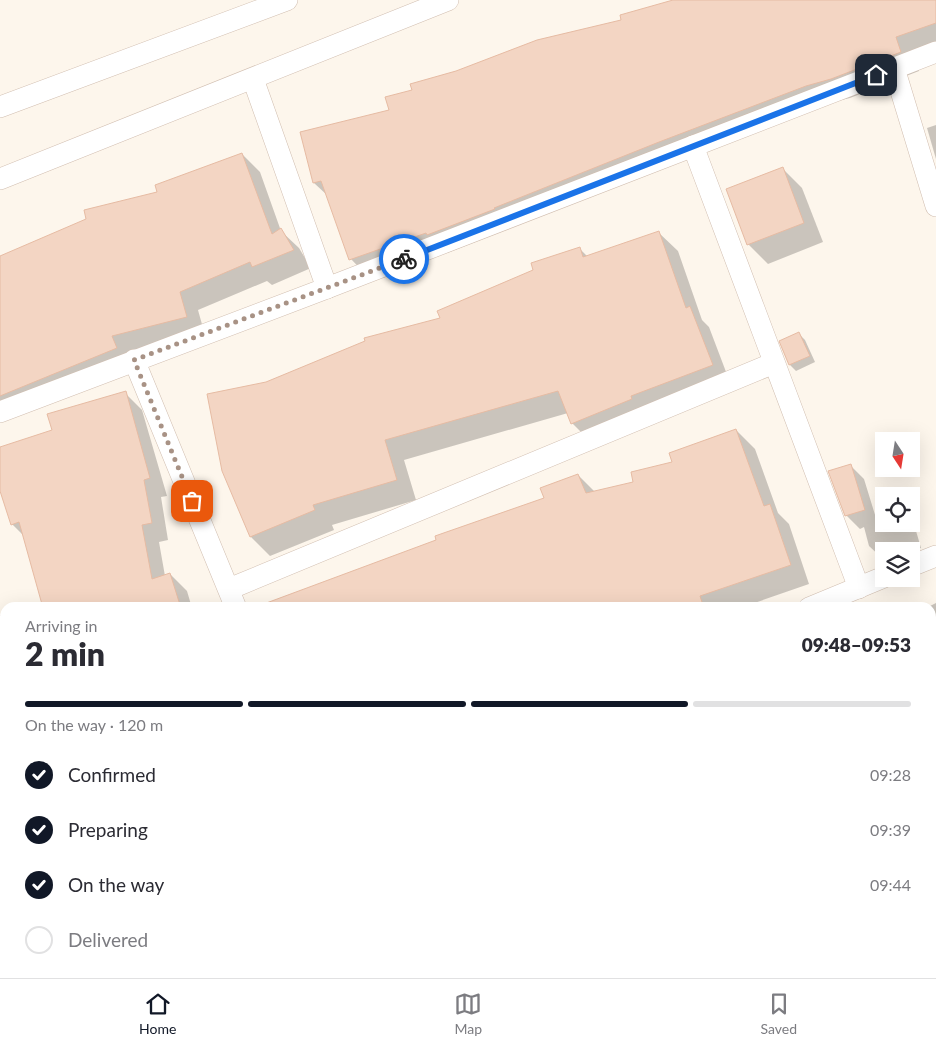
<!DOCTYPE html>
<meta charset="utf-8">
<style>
body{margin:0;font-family:Lato,sans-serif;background:#f7f7f7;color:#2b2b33;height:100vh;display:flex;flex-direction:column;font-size:19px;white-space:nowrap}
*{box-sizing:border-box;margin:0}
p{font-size:16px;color:#7c7c81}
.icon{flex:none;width:28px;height:28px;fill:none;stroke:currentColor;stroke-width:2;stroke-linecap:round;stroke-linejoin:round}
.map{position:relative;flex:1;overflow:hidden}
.panel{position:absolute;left:0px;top:602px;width:936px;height:376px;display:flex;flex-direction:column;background:#fff;border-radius:15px 15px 0 0;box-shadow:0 5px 20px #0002}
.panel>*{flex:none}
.needle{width:32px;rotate:168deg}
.tools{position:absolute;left:875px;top:432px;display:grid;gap:10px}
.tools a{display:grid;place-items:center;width:45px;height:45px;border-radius:0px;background:#fff;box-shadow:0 5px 20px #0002;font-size:25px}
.pin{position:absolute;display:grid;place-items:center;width:42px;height:42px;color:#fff;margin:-21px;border-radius:10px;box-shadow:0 2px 8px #0006}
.courier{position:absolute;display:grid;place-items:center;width:50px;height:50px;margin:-25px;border:4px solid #1a73e8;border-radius:50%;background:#fff;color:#222;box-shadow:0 1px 6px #0007}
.overview em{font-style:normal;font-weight:800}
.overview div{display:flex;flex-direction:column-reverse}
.overview{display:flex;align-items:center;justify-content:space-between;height:85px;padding:0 25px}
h1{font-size:32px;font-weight:800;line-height:38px}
.bar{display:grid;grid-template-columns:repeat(4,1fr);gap:8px 5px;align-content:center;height:60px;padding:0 25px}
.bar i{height:6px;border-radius:4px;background:#e1e1e2}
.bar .on{background:#111827}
.bar p{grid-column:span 4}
ol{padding:0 25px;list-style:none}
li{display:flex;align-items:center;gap:15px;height:55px}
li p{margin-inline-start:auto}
li .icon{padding:5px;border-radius:50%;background:#111827;color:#fff;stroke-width:4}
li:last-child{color:#7c7c81}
li i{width:28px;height:28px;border:2px solid #e1e1e2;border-radius:50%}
.dock{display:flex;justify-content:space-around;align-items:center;height:70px;border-top:1px solid #e1e1e2;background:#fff;font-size:14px;color:#7c7c81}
.dock a{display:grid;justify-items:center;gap:2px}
.dock .on{color:#111827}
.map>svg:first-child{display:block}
</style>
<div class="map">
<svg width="936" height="978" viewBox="0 0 936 978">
<rect width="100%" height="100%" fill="#fdf6ec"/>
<!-- shadow -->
<g fill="#0003">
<path d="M678,0H936V48L914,55L919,71L850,98L825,104L447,253L445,251L369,278L351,259L328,196L314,183L302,133L390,111L414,91L623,21Z"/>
<path d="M936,125V159L927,128Z"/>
<path d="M242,154L260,172L281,231L299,248L311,268L272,285L267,281L198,310L205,335L0,420V257L159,193Z"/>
<path d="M782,168L802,188L823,242L768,264L748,244Z"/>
<path d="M658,232L678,251L702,320L709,327L731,385L591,442L572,423L568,413L404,460L416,500L332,525L334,530L270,556L251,537L223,470L266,384L441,319L580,249L588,257Z"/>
<path d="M798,333L805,340L815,362L796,371L790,365Z"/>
<path d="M125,393L142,410L167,496L161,497L168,540L159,542L165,576L170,574L187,591L192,608H44L25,537L12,524L0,487V448L53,431Z"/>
<path d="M736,430L755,449L778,513L789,524L809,584L740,608H272L546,499L578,475L595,492L635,483Z"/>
<path d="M851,466L864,479L876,518L884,516V524H911V521L914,524L921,548L909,551H884L883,559L869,546L864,527L860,529L846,515Z"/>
<path d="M936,603V771L931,772V608H926Z"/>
<path d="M936,883V978H909L907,974H931V885Z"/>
<path d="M179,974H278L280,978H197V976L183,978Z"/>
<path d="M294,974H396L383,978L379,976L375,978H295Z"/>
<path d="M659,974H827L828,978H649Z"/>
</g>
<!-- building -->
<g fill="#f3d5c3" stroke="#e6bba3">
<path d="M673,0H936V23L896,37L901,52L831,79L806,86L659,142L494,208L495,209L427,235L426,233L349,260L321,181L313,183L300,132L389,110L385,97L412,90L410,84L456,71L537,40L621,20L620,15Z"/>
<path d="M242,153L272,234L281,228L294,250L252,267L250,262L180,292L187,317L112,336L117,348L0,396V256L86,219L84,210L157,192L155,185Z"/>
<path d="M783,167L804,223L747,245L726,189Z"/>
<path d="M659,231L686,308L690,306L713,365L631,396L632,399L571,424L558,391L385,440L397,480L313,505L315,510L250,537L222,471L207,394L266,382L365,341L364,338L440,318L437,311L533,270L531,263L580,247L583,257Z"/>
<path d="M799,332L810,356L789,365L779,341Z"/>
<path d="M126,391L150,478L144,480L152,523L142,525L152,579L170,573L181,608H43L19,522L11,525L0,491V447L52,430L47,414Z"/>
<path d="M736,429L764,506L770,504L791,565L700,596L704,608H262L261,605L436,540L435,536L544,498L540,488L578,474L586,493L633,482L631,472L672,462L669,453Z"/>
<path d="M851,464L865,510L845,516L828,471Z"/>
</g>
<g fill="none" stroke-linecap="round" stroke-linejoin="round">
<defs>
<g id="street">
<path d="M894,68L936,206"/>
<path d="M253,79L327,288"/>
<path d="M0,107L287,0"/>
<path d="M693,146L859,588"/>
<path d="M0,179L448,0"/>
<path d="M134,360L236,608"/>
<path d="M0,412L327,288L936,52"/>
<path d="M911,566L936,556"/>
<path d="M229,589L774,363"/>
<path d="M809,608L884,577"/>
<path d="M0,626L5,639"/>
<path d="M0,752L5,765"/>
<path d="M931,809L936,807"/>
<path d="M0,960L5,958"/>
<path d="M84,974L85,978"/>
<path d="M132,974L134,978"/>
<path d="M867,974L869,978"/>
<path d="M483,978L494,974"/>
</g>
</defs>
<!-- street casing -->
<use href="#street" stroke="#d1beb0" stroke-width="22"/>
<!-- street -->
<use href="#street" stroke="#fff" stroke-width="21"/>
</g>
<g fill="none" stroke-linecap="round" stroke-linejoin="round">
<!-- done -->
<path stroke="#a89285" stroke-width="5" stroke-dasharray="0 9" d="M192,501L134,360L404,259"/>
<!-- route -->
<path stroke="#1a73e8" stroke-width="6" d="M404,259L876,75"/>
</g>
</svg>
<div class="tools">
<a><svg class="needle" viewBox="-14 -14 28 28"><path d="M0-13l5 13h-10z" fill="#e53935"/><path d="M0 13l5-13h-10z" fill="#7c7c81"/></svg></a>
<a><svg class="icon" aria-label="locate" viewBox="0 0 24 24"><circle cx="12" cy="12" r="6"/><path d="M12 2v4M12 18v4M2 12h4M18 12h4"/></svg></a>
<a><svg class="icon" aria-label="layers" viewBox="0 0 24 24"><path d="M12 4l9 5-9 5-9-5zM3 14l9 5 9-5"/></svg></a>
</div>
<div class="pin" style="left:192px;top:501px;background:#ea580c"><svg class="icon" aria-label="bag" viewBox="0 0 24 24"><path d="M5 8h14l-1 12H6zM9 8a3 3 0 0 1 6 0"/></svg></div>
<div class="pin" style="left:876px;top:75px;background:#1f2937"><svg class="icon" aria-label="home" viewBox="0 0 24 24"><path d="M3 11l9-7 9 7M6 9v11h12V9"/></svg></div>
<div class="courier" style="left:404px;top:259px"><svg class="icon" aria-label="bike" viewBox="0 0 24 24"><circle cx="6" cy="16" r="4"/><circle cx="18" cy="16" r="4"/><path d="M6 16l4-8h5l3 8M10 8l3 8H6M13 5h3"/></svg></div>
<section class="panel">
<div class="overview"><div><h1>2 min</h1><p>Arriving in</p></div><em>09:48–09:53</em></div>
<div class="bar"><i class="on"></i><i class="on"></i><i class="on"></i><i></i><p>On the way · 120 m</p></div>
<ol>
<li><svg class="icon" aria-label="check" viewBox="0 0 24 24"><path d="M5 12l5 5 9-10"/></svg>Confirmed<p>09:28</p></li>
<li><svg class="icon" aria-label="check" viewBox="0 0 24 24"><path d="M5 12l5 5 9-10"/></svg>Preparing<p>09:39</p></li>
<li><svg class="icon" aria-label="check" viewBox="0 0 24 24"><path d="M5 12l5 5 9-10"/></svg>On the way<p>09:44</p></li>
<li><i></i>Delivered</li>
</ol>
</section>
</div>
<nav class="dock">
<a class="on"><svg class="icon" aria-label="home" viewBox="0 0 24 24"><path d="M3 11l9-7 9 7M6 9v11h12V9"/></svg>Home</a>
<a><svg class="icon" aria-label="map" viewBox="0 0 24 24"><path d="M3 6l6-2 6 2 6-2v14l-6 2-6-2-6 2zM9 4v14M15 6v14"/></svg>Map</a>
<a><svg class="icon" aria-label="saved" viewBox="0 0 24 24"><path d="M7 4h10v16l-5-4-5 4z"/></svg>Saved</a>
</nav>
